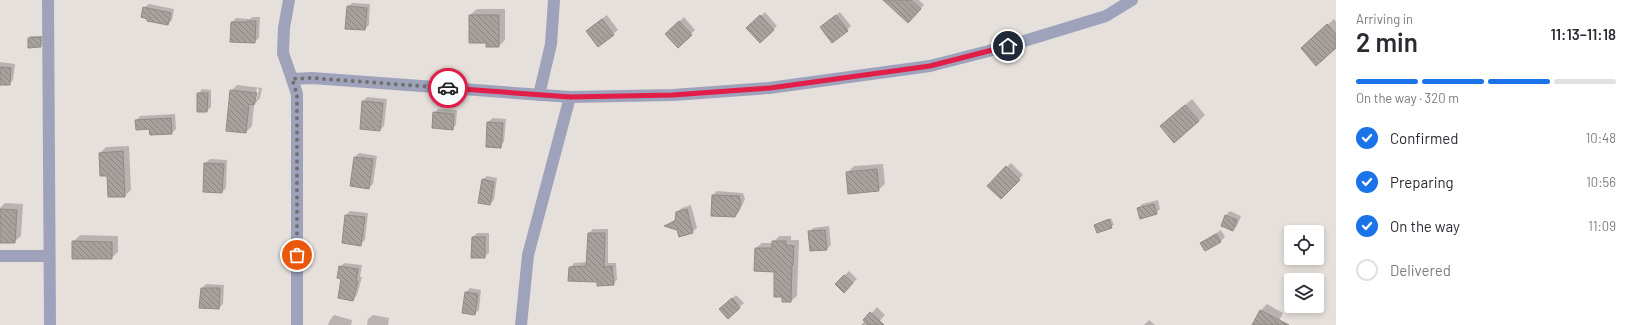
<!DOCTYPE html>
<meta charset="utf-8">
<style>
body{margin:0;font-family:Barlow,sans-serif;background:#f2f2f3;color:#2b2b33;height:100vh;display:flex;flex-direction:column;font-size:15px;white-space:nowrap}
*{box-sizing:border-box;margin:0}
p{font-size:13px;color:#7c7c81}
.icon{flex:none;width:22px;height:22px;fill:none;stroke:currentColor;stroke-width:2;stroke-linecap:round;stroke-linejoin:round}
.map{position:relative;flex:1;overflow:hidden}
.panel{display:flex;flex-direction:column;background:#fff;width:300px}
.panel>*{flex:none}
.tools{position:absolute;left:1284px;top:225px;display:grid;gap:8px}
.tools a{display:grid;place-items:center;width:40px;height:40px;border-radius:4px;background:#fff;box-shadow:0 2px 6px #0003;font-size:20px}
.pin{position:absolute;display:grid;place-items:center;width:34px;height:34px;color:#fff;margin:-17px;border:2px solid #fff;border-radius:50%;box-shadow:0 1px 4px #0007}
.courier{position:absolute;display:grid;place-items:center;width:40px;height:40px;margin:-20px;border:3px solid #e11d48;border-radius:50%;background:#fff;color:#222;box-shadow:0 1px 5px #0007}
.summary em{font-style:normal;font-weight:600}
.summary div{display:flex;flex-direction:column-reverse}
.summary{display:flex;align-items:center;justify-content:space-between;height:68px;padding:0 20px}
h1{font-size:26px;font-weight:600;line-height:30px}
.bar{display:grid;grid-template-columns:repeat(4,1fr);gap:6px 4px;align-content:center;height:48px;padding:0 20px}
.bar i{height:5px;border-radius:3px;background:#e1e1e2}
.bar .active{background:#1a73e8}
.bar p{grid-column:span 4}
ol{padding:0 20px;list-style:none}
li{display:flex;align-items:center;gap:12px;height:44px}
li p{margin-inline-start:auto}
li .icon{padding:4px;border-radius:50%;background:#1a73e8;color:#fff;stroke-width:4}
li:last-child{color:#7c7c81}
li i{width:22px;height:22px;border:2px solid #e1e1e2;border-radius:50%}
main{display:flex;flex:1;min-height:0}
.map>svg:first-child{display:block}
</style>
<main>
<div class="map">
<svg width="1336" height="325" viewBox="0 0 1336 325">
<defs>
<pattern id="building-back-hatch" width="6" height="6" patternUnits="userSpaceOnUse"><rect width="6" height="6" fill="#a8a29e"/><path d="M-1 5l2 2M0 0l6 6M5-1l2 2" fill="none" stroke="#8a8581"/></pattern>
</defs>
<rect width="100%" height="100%" fill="#e6e0dc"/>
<!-- shadow -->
<g fill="#0003" fill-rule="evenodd">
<path d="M891,0H919L924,5L912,18Z"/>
<path d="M352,3L370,4L369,25L365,29L348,7Z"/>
<path d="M149,4L174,9L172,20L168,24L144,8Z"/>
<path d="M477,9H505V40L499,46L487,42L470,15Z"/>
<path d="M765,12L777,26L760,42L747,28Z"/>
<path d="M840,12L851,26L847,30L825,23Z"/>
<path d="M607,15L618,30L598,46L591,27Z"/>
<path d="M252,17H260L259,38L254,42L232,22L236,18L250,19Z"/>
<path d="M684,17L695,30L678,46L666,34Z"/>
<path d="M1334,19L1336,22V46L1308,42Z"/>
<path d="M30,36H42V44L40,46L29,38Z"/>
<path d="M0,62L15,64L13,80L9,84H0Z"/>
<path d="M237,85L262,88L260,98L254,105L252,126L246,132L231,91ZM257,88L259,89L257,99H255Z"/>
<path d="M202,89L211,90V107L207,111L198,94Z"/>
<path d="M367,97L387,99L384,126L380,130L363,101Z"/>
<path d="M1192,99L1205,115L1199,121L1167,120Z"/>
<path d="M438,109L457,110L456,125L452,129L434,113Z"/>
<path d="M175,114L176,129L172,133L150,128L136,121L140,116Z"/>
<path d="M493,118L506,119L504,142L500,147L488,122Z"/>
<path d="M129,146L131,190L125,196L108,175L100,153L106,147Z"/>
<path d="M359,153L377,156L373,184L369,188L355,157Z"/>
<path d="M210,159L227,160L226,188L222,192L205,163Z"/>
<path d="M1011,163L1023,175L1001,198L988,186Z"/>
<path d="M883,164L885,184L878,190L847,173L854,166Z"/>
<path d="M487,176L497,178L494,200L490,204L482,180Z"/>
<path d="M717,191L743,193L745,199L739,212L735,216L713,195Z"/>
<path d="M1158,200L1160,209L1156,213L1138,209L1142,204Z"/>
<path d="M5,203L23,204L21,236L14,242H0V208Z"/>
<path d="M691,205L697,228L692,232L666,225L676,219L677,212L682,208Z"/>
<path d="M350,211L368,213L365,240L361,244L343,242L346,215Z"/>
<path d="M1230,211L1241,216L1237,226L1233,230L1222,225L1226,215Z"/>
<path d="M1111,218L1114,225L1097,232L1095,225Z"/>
<path d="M829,226L831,245L827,249L809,232L813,228Z"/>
<path d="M593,229H608V263H616L617,280L613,284L570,268L574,263L588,262L589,233Z"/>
<path d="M1221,230L1225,237L1221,241L1205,250L1201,243Z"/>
<path d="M477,233H489V253L484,257L473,237Z"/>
<path d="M80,235L118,236V252L111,258L73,242Z"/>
<path d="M779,236H791V240H799L797,296L791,301L783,296L775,271L756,248L762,243H773Z"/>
<path d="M344,263L362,265L360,277H362L357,295L353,300L342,278L340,267Z"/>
<path d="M849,271L857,279L844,292L836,284Z"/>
<path d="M206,284L224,285L223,304L219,308L201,307L202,288Z"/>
<path d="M470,288L481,290L479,310L474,314L466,292Z"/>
<path d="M736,295L744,303L728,318L724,305Z"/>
<path d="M1267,304L1283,313L1277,325H1253L1261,310Z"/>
<path d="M877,307L885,315L876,325H861Z"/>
<path d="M334,315L352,320L351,325H328L330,320Z"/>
<path d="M373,315L389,318L388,325H367L368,319Z"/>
<path d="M1149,320L1155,325H1144Z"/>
</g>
<!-- building -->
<g fill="url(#building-back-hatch)" stroke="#918b88">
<path d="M883,0H911L921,9L908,23Z"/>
<path d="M347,6L367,8L365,30L345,29Z"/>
<path d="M143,7L171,13L168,25L147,21V19L141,17Z"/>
<path d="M469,15H499V47H486V43H469Z"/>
<path d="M760,15L774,30L760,43L746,28Z"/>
<path d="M836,15L848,31L832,43L820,27Z"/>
<path d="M602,19L614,35L598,47L586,31Z"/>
<path d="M247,21H256L255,43L230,42L231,22H247Z"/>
<path d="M679,21L692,35L678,48L665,34Z"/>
<path d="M1327,24L1336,34V48L1316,66L1301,48Z"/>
<path d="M41,37V47L28,48V38Z"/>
<path d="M0,67L11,68L10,85H0Z"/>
<path d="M230,90L257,93L254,105L249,104L246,133L226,131Z"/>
<path d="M197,93H208L207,112H197Z"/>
<path d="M362,101L383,103L380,131L360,129Z"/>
<path d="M1185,105L1199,121L1174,143L1160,126Z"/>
<path d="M433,112L454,114L453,130L432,128Z"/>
<path d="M171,118L172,134L150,135L149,129L136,130L135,120Z"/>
<path d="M487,122L503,123L501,148L486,147Z"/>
<path d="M123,151L125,197H108L107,176H100L99,153Z"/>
<path d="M354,157L373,159L369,189L350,186Z"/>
<path d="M204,163L224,164L222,193L203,192Z"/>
<path d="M1006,166L1020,180L1001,199L987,186Z"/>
<path d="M877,169L879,191L848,194L846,172Z"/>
<path d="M482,179L494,182L490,205L478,203Z"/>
<path d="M712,195L739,196L741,204L735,217L711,216Z"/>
<path d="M1154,204L1157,214L1140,219L1137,208Z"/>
<path d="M0,209L17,210L15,243H0Z"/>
<path d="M687,209L693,233L679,237L677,230L664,226L675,221L676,212Z"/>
<path d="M345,215L365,217L361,246L342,243Z"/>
<path d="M1225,215L1237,220L1233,231L1221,226Z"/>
<path d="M1109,219L1112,228L1097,233L1094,225Z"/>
<path d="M825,230L827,250L810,251L808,231Z"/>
<path d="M588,233H605L604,267L612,266L614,285L597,286V282L568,281L569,267L586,266Z"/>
<path d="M1216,234L1221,242L1205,251L1200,243Z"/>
<path d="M472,237H485V258H471Z"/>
<path d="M72,241L112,242V259H72Z"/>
<path d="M772,241H786V245L794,246L793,265H792L791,302H782V297H774V272L754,271L755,248H772Z"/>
<path d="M339,266L358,269L356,281H358L353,301L338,298L341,279L337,278Z"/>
<path d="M844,275L853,283L844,293L835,284Z"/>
<path d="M201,288H220L219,309L199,308Z"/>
<path d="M465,292L478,294L475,315L462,313Z"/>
<path d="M732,298L740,308L728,319L719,309Z"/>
<path d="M1260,310L1289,325H1252Z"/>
<path d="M870,312L884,325H868L863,320Z"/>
</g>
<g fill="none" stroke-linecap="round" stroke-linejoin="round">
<!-- minor -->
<g stroke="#9ea3bb" stroke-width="12">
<path d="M48,0L50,325"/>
<path d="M289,0L284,28L283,53L292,79L312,78L570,97"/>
<path d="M292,79L297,94V325"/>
<path d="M539,95L551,44L554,0"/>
<path d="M0,256H49"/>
<path d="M521,325L528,255L570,97L673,95L769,88L930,66L1008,46L1106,16L1132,0"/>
</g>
</g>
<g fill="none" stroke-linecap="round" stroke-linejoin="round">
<!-- done -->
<path stroke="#726f6d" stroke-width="4" stroke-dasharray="0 7.2" d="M297,255V94L292,79L312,78L448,88"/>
<!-- route -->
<path stroke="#e11d48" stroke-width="5" d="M448,88L570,97L673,95L742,90L770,88L930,66L1008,46"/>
</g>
</svg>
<div class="tools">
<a><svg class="icon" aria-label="locate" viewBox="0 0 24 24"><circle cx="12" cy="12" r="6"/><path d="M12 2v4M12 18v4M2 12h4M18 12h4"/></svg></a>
<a><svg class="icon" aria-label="layers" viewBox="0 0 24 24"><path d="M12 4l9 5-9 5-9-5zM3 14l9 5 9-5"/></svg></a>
</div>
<div class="pin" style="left:297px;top:255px;background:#ea580c"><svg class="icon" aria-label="bag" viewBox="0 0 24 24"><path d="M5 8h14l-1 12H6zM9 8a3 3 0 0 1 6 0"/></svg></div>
<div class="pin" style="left:1008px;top:46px;background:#1f2937"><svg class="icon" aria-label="home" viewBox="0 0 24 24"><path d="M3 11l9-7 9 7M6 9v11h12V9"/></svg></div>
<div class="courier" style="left:448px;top:88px"><svg class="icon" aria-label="car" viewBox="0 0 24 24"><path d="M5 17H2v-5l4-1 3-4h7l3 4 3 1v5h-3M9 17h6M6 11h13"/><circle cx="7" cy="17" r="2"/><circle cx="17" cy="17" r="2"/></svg></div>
</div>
<section class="panel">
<div class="summary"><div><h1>2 min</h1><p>Arriving in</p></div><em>11:13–11:18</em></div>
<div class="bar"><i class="active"></i><i class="active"></i><i class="active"></i><i></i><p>On the way · 320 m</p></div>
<ol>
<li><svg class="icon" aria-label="check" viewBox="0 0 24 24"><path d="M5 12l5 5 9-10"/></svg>Confirmed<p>10:48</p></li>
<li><svg class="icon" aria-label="check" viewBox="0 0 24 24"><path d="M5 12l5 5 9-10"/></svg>Preparing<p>10:56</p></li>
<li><svg class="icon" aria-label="check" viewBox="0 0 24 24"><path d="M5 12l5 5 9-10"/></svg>On the way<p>11:09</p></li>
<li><i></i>Delivered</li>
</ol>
</section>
</main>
